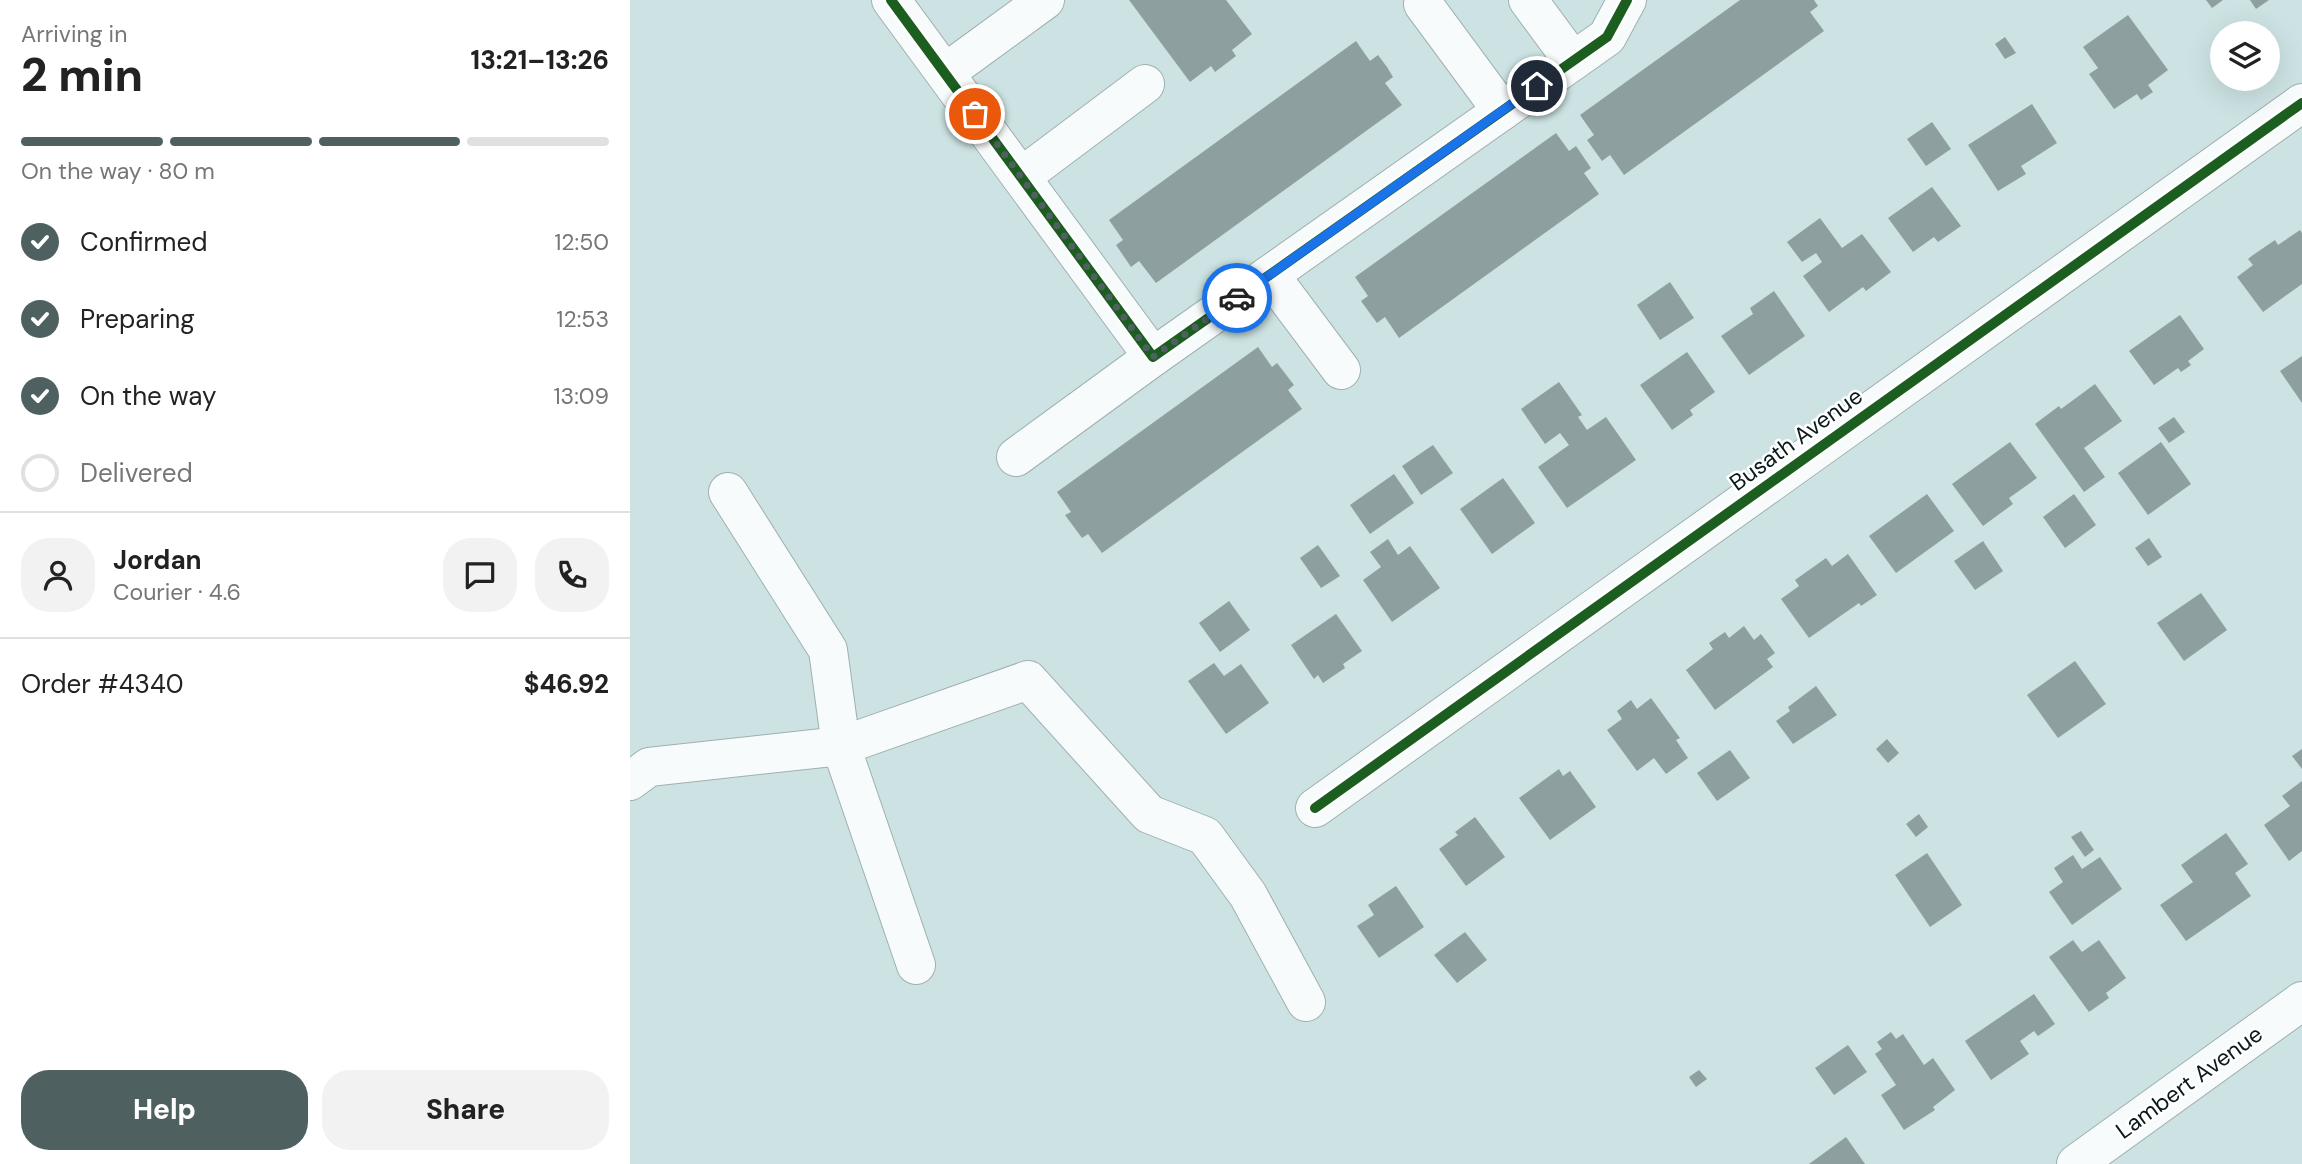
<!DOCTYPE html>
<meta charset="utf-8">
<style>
body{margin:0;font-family:"DM Sans",sans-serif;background:#f2f2f2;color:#222;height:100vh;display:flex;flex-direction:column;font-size:26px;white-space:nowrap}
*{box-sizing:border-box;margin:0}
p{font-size:23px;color:#767676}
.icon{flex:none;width:38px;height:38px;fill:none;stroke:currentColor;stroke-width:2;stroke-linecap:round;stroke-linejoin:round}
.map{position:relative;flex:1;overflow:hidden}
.side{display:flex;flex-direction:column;background:#fff;width:630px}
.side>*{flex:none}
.tools{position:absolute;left:1580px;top:21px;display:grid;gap:14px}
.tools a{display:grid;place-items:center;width:70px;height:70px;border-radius:50%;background:#fff;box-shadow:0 7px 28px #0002;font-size:35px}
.pin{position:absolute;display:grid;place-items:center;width:60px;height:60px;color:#fff;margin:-30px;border:4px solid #fff;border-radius:50%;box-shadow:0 2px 7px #0007}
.courier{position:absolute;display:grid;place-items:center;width:70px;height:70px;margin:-35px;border:5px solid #1a73e8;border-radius:50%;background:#fff;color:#222;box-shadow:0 2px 9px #0007}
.overview em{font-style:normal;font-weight:800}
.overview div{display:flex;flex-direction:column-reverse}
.overview{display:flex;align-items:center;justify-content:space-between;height:119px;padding:0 21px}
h1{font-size:46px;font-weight:800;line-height:52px}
.bar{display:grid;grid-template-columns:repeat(4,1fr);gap:10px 7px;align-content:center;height:84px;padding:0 21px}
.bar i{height:9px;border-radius:5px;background:#e0e0e0}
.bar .current{background:#4e6060}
.bar p{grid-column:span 4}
.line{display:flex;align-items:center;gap:18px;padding:0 21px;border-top:2px solid #e0e0e0}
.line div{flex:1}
.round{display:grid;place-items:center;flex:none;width:74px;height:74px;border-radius:28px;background:#f2f2f2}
ol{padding:0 21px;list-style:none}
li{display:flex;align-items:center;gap:21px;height:77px}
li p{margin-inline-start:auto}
li .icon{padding:7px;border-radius:50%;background:#4e6060;color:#fff;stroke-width:4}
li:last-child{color:#767676}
li i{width:38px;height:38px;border:4px solid #e0e0e0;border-radius:50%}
.primary-button{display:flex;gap:14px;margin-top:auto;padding:14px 21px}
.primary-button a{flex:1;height:80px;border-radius:28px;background:#4e6060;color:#fff;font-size:28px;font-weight:800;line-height:80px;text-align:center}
.primary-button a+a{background:#f2f2f2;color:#222}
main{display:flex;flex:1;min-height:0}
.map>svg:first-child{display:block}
</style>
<main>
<section class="side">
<div class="overview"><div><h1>2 min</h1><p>Arriving in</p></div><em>13:21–13:26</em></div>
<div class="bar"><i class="current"></i><i class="current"></i><i class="current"></i><i></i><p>On the way · 80 m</p></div>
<ol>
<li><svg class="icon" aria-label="check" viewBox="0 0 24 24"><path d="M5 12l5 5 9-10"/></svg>Confirmed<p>12:50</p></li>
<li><svg class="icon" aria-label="check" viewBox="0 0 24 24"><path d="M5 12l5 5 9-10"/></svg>Preparing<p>12:53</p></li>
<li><svg class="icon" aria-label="check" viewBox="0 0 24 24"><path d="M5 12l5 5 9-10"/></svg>On the way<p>13:09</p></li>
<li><i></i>Delivered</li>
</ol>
<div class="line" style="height:126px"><a class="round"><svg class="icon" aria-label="person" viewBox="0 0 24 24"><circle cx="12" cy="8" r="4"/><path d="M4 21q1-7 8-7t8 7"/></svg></a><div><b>Jordan</b><p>Courier · 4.6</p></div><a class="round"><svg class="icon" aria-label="chat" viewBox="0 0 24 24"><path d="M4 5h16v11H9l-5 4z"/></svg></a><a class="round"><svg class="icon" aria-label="phone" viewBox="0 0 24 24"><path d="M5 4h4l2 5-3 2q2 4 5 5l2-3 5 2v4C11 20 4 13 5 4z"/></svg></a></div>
<div class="line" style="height:91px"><div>Order #4340</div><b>$46.92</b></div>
<div class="primary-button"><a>Help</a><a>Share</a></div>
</section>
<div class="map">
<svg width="1672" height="1164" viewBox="0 0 1672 1164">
<rect width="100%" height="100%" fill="#cde3e3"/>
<!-- building -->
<g fill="#8e9f9f">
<path d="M499,0H596L622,34L602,50L606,56L585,72L581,66L560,82Z"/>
<path d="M1110,0H1184L1188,6L1180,12L1194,31L994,175L980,155L972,161L957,140L964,135L950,115Z"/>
<path d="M1576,0H1593L1582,8Z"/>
<path d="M1620,0H1639L1626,9Z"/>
<path d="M1498,15L1538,70L1518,85L1523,92L1511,100L1507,94L1484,109L1459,74L1468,68L1453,47Z"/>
<path d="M1375,37L1386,53L1375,59L1365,44Z"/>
<path d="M726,41L740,61L748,55L757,67L763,77L755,83L772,105L526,283L509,261L501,267L486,245L493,240L479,220Z"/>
<path d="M1402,104L1427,143L1391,166L1396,174L1368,191L1338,145Z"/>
<path d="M1302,122L1321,149L1296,166L1277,139Z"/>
<path d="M926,133L939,151L946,146L961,168L954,173L969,194L769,338L755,317L747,323L731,301L738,296L725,277Z"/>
<path d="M1302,187L1331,226L1308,242L1304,237L1283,252L1258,218Z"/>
<path d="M1190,218L1212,248L1232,234L1261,272L1236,291L1233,287L1199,312L1173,276L1192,262L1186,253L1172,262L1157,242Z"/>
<path d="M1670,230L1672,233V284L1633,312L1607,277L1623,265L1618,259L1623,255L1645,240L1648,245Z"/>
<path d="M1040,282L1064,318L1030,340L1007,305Z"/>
<path d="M1144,291L1175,336L1119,375L1091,336L1123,314L1120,308Z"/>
<path d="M1550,315L1574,349L1558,361L1561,365L1551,372L1548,368L1524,385L1499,351Z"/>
<path d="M628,347L642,367L647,363L664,385L658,390L672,409L472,553L458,534L452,538L435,515L441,512L427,492Z"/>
<path d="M1057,352L1085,392L1060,410L1063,415L1042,430L1010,385Z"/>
<path d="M1672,356V403L1650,371Z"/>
<path d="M929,382L952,415L948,417L957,430L976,417L1006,460L937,508L908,467L939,445L930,433L915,444L891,409Z"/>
<path d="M1465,384L1492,421L1454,448L1475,477L1454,492L1405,424L1429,406L1431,409Z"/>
<path d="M1544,417L1555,432L1539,443L1528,428Z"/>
<path d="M1380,442L1407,478L1379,498L1383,504L1353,526L1322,484Z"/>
<path d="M1531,442L1561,484L1518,515L1488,473Z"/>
<path d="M803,445L823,473L791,495L772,466Z"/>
<path d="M764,474L784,503L740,534L720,505Z"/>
<path d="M873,478L905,523L862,554L830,509Z"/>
<path d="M1297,494L1324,531L1266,573L1239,536Z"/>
<path d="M1444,494L1466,525L1435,548L1413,517Z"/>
<path d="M1519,538L1532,557L1518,566L1505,548Z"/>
<path d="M758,539L768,555L780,546L810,588L762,622L733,580L751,567L740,552Z"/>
<path d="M1353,541L1373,571L1345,590L1324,561Z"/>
<path d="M688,545L710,576L691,588L670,558Z"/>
<path d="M1218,554L1247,595L1231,606L1229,603L1179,638L1151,599L1169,586L1165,580L1196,558L1202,566Z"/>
<path d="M1571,593L1597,630L1554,661L1527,623Z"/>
<path d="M599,601L620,630L590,652L569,623Z"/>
<path d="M706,614L732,651L713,664L715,668L693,683L688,675L684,679L661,645Z"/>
<path d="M1114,626L1124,640L1131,634L1145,653L1137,659L1143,667L1085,710L1056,670L1083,649L1079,643L1095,632L1099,638Z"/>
<path d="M1445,661L1476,704L1428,738L1397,695Z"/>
<path d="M584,663L594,676L611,664L639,703L596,734L558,681Z"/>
<path d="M1186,686L1207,715L1163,744L1146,721L1160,711L1158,707Z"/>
<path d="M1021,698L1050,738L1046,740L1058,758L1036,774L1024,758L1007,771L977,730L992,719L987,711L1001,700L1007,709Z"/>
<path d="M1257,739L1269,753L1258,763L1246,749Z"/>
<path d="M1672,749V769L1662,756Z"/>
<path d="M1100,750L1120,778L1087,801L1067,773Z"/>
<path d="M929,769L933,776L940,771L966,807L920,840L889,798Z"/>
<path d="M1672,781V851L1659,861L1634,825L1660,806L1652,796Z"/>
<path d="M1289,814L1298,827L1286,837L1276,824Z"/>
<path d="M845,817L875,857L836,886L809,849L828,835L825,832Z"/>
<path d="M1451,831L1464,850L1455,857L1441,837Z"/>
<path d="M1596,833L1618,864L1605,873L1621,896L1556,941L1530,905L1563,882L1551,865Z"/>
<path d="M1297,853L1332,905L1300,927L1265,875Z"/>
<path d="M1443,855L1452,869L1470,857L1492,889L1442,925L1419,892L1433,882L1424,868Z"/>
<path d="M766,886L794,927L749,958L727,926L744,915L738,905Z"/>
<path d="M835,932L857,960L827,983L804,955Z"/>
<path d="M1443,940L1452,952L1469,940L1496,978L1476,993L1479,998L1459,1012L1419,957Z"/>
<path d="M1404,994L1425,1024L1408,1036L1404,1031L1390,1041L1399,1054L1361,1080L1335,1041Z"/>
<path d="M1261,1032L1266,1039L1273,1034L1294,1065L1303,1058L1325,1090L1303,1107L1305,1110L1274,1130L1251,1095L1266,1085L1245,1054L1252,1049L1247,1042Z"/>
<path d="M1218,1045L1237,1072L1204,1095L1185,1068Z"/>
<path d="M1069,1070L1077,1079L1066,1087L1059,1077Z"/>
<path d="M1216,1137L1235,1164H1179Z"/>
</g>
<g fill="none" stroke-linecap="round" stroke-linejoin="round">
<defs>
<g id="minor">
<path d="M261,0L523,357"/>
<path d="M898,0L943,61"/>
<path d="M793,4L872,111"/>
<path d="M315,73L415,0"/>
<path d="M391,177L515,84"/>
<path d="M640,275L711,370"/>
<path d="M386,457L523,357L977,37L997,0"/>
<path d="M98,492L198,650L211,746L398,680L519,814L575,836L618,895L676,1002"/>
<path d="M0,781L19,767L211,746L286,965"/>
<path d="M685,808L1672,103"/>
<path d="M1446,1164L1672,1001"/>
</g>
</defs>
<!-- minor casing -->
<use href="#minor" stroke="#9fb0b0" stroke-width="40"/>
<!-- minor -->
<use href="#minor" stroke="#f8fbfb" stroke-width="38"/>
<defs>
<g id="cycleway">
<path d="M261,0L523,357L977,37L997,0"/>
<path d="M685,808L1672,103"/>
</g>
</defs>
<!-- cycleway casing -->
<use href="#cycleway" stroke="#fff" stroke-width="15"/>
<!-- cycleway -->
<use href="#cycleway" stroke="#1b5e20" stroke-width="10"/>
</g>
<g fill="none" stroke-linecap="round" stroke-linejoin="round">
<!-- done -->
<path stroke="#4e6060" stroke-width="7" stroke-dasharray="0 12.6" d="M345,114L523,357L607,298"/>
<!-- route -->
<path stroke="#1a73e8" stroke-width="9" d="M607,298L907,86"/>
</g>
<g text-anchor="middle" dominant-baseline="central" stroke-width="5" stroke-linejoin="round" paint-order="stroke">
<!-- street labels -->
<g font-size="23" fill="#0a191a" stroke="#fff">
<text transform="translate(1166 439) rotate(-36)">Busath Avenue</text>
<text transform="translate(1559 1082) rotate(-36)">Lambert Avenue</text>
</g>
</g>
</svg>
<div class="tools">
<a><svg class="icon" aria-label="layers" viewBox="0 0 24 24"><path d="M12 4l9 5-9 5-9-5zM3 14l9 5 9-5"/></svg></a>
</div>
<div class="pin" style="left:345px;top:114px;background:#ea580c"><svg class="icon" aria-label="bag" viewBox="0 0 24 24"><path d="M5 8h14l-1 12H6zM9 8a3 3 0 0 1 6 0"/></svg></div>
<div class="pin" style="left:907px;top:86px;background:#1f2937"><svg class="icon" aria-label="home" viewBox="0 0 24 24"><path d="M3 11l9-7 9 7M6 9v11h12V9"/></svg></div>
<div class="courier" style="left:607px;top:298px"><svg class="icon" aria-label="car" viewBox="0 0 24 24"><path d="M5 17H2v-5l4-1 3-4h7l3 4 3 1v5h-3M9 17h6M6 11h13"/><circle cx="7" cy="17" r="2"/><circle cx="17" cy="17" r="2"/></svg></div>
</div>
</main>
